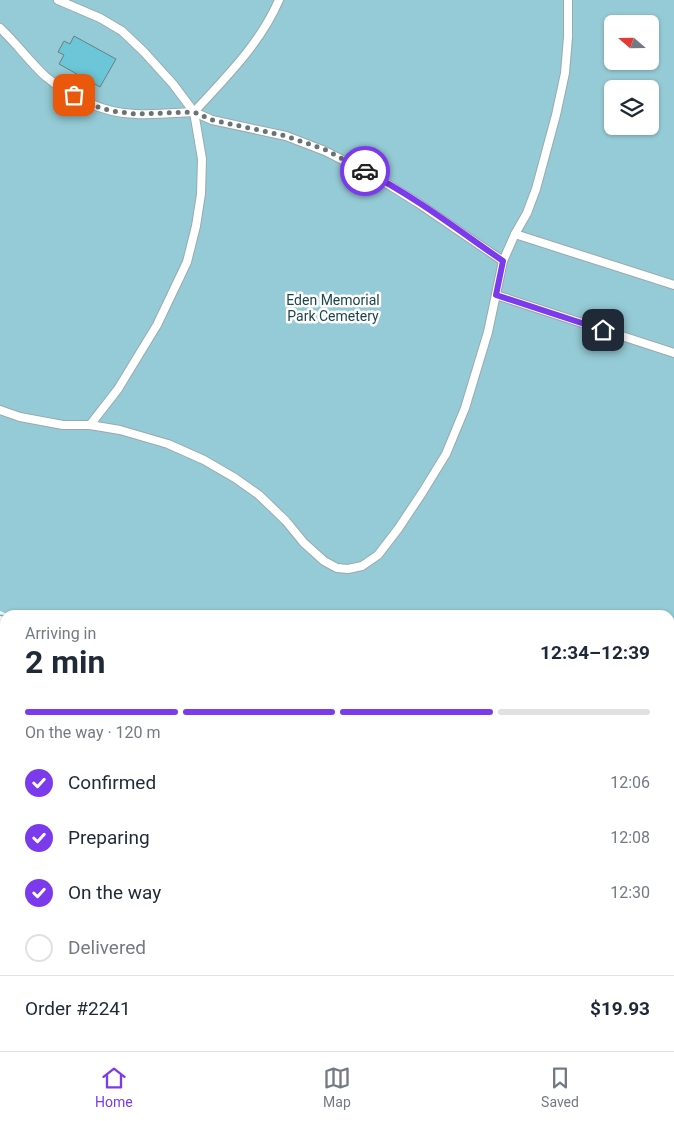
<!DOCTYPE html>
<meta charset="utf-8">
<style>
body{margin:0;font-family:Roboto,sans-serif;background:#f6f6f7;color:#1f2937;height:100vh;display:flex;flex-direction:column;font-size:19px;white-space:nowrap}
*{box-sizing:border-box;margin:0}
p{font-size:16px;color:#747a83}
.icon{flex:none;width:28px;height:28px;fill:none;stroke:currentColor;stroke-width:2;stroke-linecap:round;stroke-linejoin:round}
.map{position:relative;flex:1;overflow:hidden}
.side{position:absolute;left:0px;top:610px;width:675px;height:441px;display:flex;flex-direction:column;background:#fff;border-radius:15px 15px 0 0;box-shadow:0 1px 4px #0004}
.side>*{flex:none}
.needle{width:32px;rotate:290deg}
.fabs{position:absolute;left:604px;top:15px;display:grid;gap:10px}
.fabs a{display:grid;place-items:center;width:55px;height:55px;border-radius:8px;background:#fff;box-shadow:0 1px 4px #0004;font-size:25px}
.pin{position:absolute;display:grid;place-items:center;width:42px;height:42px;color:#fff;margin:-21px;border-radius:10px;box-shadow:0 2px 8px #0006}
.courier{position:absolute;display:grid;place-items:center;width:50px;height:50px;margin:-25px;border:4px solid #7c3aed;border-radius:50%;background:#fff;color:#222;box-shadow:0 1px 6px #0007}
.overview em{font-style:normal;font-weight:700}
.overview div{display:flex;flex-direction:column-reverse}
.overview{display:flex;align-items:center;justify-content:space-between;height:85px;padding:0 25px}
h1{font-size:32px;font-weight:700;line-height:38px}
.bar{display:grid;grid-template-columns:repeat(4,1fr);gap:8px 5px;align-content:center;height:60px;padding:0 25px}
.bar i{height:6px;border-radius:4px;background:#e0e1e3}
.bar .on{background:#7c3aed}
.bar p{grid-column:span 4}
.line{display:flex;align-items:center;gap:12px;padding:0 25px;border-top:1px solid #e0e1e3}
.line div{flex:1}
ol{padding:0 25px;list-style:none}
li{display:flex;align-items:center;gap:15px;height:55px}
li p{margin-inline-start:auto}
li .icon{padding:5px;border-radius:50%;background:#7c3aed;color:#fff;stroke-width:4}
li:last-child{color:#747a83}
li i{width:28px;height:28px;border:2px solid #e0e1e3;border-radius:50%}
.dock{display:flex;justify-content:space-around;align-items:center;height:70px;border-top:1px solid #e0e1e3;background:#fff;font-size:14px;color:#747a83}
.dock a{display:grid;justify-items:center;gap:2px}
.dock .on{color:#7c3aed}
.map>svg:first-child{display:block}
</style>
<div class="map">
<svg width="674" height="1051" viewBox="0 0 674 1051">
<rect width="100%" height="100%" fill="#e5f9fd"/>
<!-- green -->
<path fill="#95cbd6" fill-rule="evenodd" d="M0,0H674V850L670,849V615H10L0,611ZM612,24H650V61H612ZM612,89H650V126H612Z"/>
<!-- building -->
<g fill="#6bc7d8" stroke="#6c7e81">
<path d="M74,36L116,59L100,87L59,64L64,55L58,52L64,41L70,44Z"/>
<path d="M0,669L5,671L3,675L5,676V710L0,709Z"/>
<path d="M0,795L5,796V822L0,837Z"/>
<path d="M670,920L674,921V944L670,956Z"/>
<path d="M0,949L5,951V975L0,989Z"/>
<path d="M670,974L674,975V997L670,996Z"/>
<path d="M0,1006L5,1008V1030L0,1028Z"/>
<path d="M48,1046H65L63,1051Z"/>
<path d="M70,1046H91L89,1051H68Z"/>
<path d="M92,1046H109L107,1051Z"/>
<path d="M196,1046H221L219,1051H194Z"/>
<path d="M232,1046H264L262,1051H230Z"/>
<path d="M605,1046H633L631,1051H603Z"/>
</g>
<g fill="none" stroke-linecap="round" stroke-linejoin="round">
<defs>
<g id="service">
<path d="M58,0L100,18L122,31L144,52L173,84L194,112L202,159L201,194L196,226L187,262L157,325L118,389L90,425"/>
<path d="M279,0C260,44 226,77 194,112L212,120L286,136L325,151L378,178L418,203L503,261"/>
<path d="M0,28C16,43 29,61 45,76C69,96 104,114 136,114C155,115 175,113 194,112"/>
<path d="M515,234L674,285"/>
<path d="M496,295L674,353"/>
<path d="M0,410L20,417L63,425H90L120,430L168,444L204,460L235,478L259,495L286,521L304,543L324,561L337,568L348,569L362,566L378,555L398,529L422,493L446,454L465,408L488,332L503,261L515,234L527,213L536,189L556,115L565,73L568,37V0"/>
</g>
<g id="minor">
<path d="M0,624L5,626"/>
<path d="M670,866L674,868"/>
<path d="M0,894L5,896"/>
<path d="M418,1046L432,1051"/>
<path d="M298,1051L299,1046"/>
</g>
</defs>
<!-- service casing -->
<use href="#service" stroke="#98aaae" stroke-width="10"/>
<!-- minor casing -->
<use href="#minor" stroke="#98aaae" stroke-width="19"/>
<!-- service -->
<use href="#service" stroke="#fff" stroke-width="8"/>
<!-- minor -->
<use href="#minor" stroke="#fff" stroke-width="16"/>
</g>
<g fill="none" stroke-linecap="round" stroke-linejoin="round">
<!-- done -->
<path stroke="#687375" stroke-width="5" stroke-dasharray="0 9" d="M74,95L91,105L112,111L135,114L194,112L212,120L286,136L326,150L365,171"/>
<!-- route -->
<path stroke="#7c3aed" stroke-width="6" d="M365,171C414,196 458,230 503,261L496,295L603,330"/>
</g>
<g text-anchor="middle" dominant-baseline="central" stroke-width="5" stroke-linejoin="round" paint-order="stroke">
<!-- park labels -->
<g font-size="14" fill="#1b464d" stroke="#fff">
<text x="333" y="300">Eden Memorial<tspan x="333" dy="16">Park Cemetery</tspan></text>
</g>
</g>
</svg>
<div class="fabs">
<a><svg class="needle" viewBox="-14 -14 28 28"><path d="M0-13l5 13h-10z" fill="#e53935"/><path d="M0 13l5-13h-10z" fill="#747a83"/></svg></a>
<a><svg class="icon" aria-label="layers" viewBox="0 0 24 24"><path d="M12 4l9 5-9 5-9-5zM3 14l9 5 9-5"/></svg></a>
</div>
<div class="pin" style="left:74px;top:95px;background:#ea580c"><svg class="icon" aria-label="bag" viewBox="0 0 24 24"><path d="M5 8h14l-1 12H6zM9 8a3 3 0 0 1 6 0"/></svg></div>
<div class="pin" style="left:603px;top:330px;background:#1f2937"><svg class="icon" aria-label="home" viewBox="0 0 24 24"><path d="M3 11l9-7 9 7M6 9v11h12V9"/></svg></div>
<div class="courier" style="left:365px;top:171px"><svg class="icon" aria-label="car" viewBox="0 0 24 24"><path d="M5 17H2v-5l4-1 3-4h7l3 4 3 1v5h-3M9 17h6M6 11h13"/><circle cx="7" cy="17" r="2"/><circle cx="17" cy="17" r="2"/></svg></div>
<section class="side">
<div class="overview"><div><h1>2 min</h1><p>Arriving in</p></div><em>12:34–12:39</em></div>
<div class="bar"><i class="on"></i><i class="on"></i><i class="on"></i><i></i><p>On the way · 120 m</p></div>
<ol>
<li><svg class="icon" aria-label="check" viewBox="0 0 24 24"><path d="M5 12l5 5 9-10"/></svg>Confirmed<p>12:06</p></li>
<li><svg class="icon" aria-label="check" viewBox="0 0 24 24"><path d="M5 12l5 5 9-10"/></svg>Preparing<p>12:08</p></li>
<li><svg class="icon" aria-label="check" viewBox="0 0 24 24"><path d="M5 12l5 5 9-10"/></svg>On the way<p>12:30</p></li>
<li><i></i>Delivered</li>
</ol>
<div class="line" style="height:65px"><div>Order #2241</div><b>$19.93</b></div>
</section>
</div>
<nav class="dock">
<a class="on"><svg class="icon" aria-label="home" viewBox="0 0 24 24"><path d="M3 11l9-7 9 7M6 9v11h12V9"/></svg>Home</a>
<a><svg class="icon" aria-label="map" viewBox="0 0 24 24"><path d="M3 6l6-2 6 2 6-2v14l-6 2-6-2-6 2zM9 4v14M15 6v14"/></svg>Map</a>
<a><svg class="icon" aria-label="saved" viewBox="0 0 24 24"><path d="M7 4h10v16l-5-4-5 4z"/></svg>Saved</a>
</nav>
